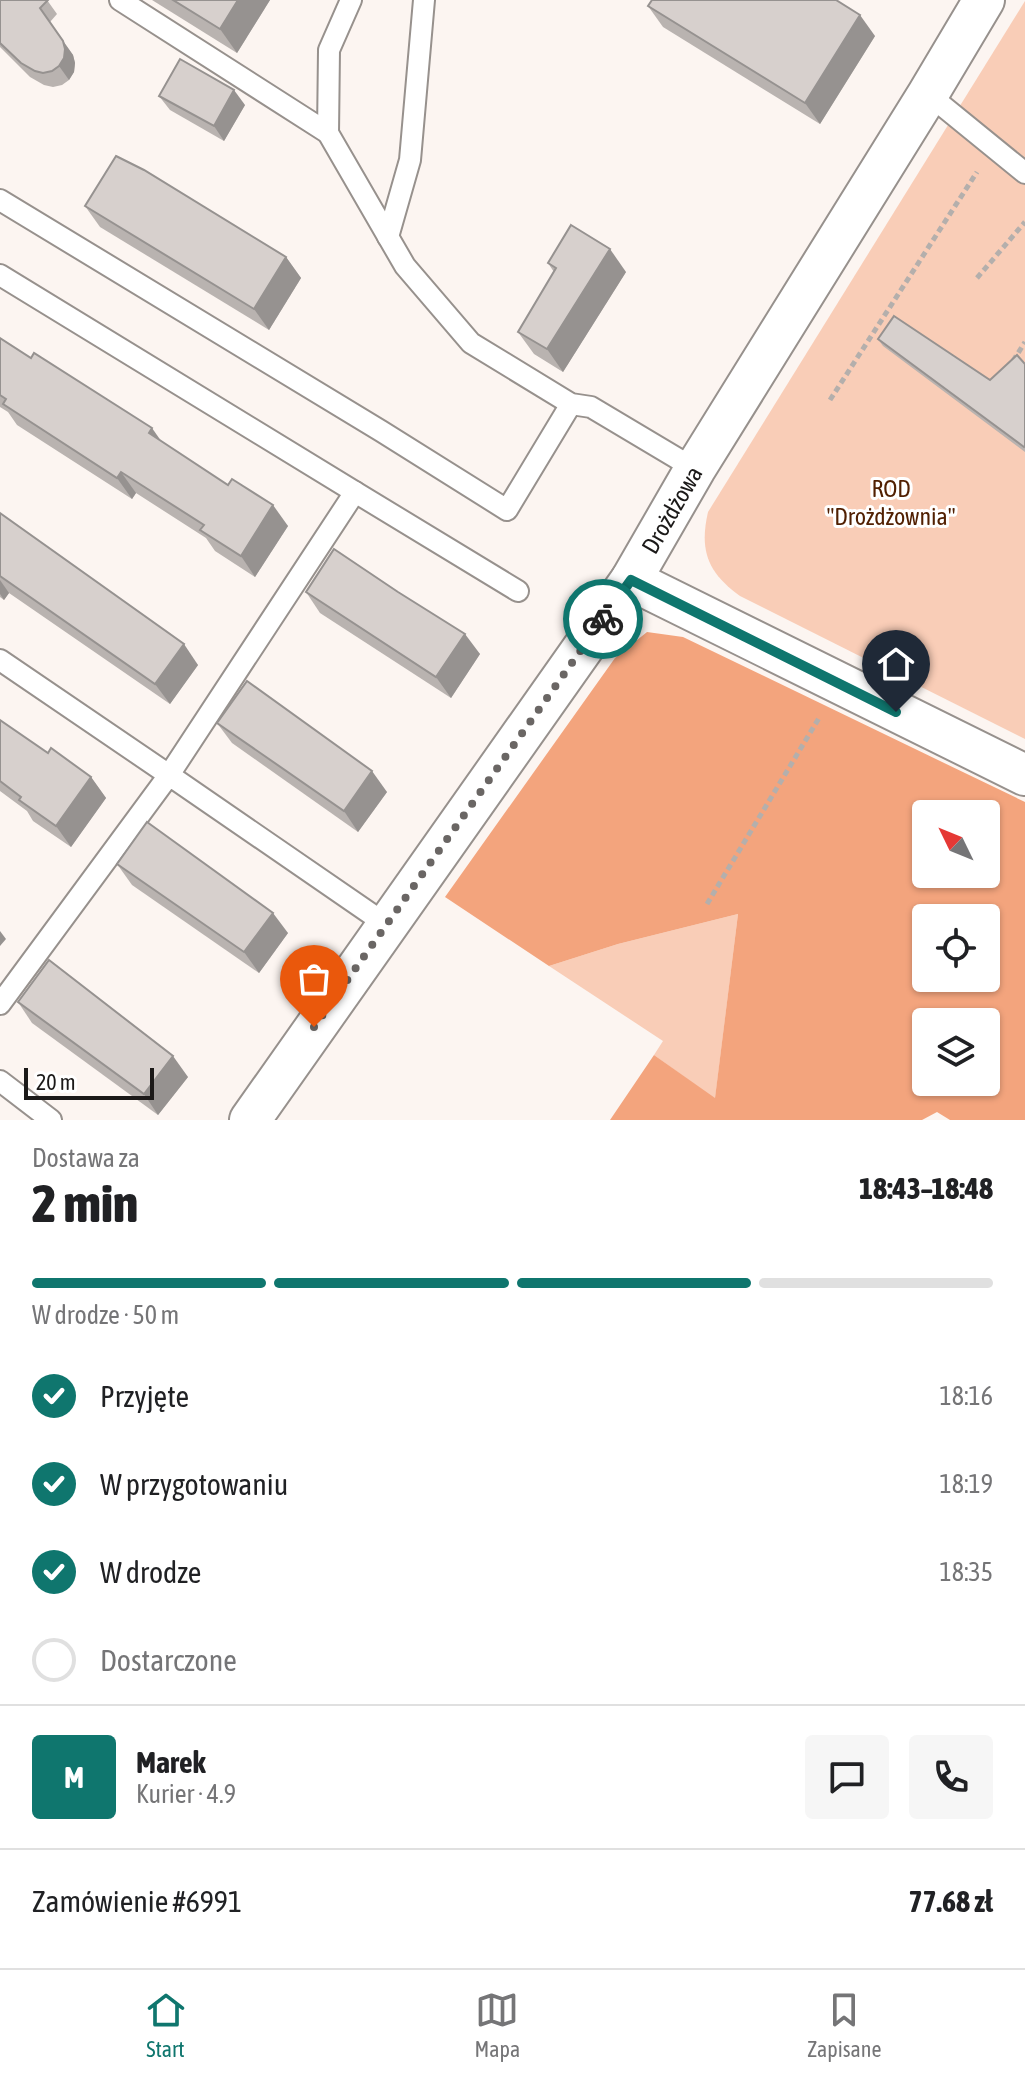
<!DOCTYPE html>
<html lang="pl">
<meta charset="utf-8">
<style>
body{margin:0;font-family:"Asap Condensed",sans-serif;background:#f6f6f6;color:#202124;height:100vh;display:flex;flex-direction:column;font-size:30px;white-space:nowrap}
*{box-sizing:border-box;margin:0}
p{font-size:26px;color:#757577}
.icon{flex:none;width:44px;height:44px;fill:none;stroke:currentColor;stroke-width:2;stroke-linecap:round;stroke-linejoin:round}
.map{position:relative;height:1120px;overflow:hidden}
.details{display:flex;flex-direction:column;background:#fff;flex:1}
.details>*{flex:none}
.needle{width:52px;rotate:313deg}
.tools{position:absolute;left:912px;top:800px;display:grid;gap:16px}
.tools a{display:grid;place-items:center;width:88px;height:88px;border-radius:8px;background:#fff;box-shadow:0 2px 6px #0004;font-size:40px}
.scale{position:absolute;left:24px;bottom:20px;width:130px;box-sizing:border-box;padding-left:8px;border:4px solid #1b1918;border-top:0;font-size:22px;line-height:28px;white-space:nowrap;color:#1b1918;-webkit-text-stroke:6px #fff;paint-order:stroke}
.pin{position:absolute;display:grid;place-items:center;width:68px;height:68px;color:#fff;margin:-82px -34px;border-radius:50% 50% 50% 0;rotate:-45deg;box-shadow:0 0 8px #0007}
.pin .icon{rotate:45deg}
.courier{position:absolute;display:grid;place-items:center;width:80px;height:80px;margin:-40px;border:6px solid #0f766e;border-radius:50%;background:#fff;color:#222;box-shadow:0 2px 10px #0007}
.head em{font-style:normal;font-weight:800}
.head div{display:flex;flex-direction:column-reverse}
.head{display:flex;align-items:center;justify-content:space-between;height:136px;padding:0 32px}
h1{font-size:52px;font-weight:800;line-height:60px}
.bar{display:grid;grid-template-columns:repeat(4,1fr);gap:12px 8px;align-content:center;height:96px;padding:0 32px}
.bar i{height:10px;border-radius:6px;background:#e0e0e0}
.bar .on{background:#0f766e}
.bar p{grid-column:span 4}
.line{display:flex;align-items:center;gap:20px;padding:0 32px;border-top:2px solid #e0e0e0}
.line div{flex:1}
.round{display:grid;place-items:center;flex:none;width:84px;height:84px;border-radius:8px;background:#f6f6f6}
ol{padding:0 32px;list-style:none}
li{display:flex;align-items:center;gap:24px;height:88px}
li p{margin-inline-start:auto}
li .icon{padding:8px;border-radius:50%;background:#0f766e;color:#fff;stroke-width:4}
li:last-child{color:#757577}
li i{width:44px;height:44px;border:4px solid #e0e0e0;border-radius:50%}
.tab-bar{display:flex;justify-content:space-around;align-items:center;height:112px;border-top:2px solid #e0e0e0;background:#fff;font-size:22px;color:#757577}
.tab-bar a{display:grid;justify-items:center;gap:4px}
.tab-bar .on{color:#0f766e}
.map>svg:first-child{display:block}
</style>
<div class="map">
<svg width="1025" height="1120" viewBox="0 0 1025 1120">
<rect width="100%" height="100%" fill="#fcf5f1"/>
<!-- green -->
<g fill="#f9cdb7">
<path d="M1025,1V739L740,596C708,573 699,551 708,512Z"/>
<path d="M738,914L715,1099L654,1055L663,1041L549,966L618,944Z"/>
</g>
<!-- forest -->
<path fill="#f3a47d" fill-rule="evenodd" d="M647,632L683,637L1025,802V1120H950L937,1112L922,1120H610L654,1055L715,1098L738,914L618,944L549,966L445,897L615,658ZM926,814H986V874H926ZM926,918H986V978H926ZM926,1022H986V1082H926Z"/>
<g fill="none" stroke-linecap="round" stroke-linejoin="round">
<defs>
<g id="service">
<path d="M120,0L328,133"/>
<path d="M351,0L329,50L328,133L405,266L471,343L571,404L591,407L695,469"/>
<path d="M928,94L1025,173"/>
<path d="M0,200L381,431L507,510L571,404"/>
<path d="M388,237L410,160L424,0"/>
<path d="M0,275L355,492L169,775L0,660"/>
<path d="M355,492L518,591"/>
<path d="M0,1004L169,775L387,925"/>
<path d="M0,1081L51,1120"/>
</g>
<g id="minor">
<path d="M631,580L1025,775"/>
<path id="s1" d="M250,1120L631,580L695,469L928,94L984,0"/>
</g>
</defs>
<!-- service casing -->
<use href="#service" stroke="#97918d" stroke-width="24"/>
<!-- minor casing -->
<use href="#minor" stroke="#97918d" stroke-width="44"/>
<!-- path -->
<g stroke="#b4afac" stroke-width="5" stroke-dasharray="6 4" stroke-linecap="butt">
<path d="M977,278L1025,222"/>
<path d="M1013,361L1025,342"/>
<path d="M830,400L977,172"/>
<path d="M707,904L819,718"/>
</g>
<!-- service -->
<use href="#service" stroke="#fff" stroke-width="20"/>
<!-- minor -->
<use href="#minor" stroke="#fff" stroke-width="40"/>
</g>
<!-- wall -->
<g fill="#b9b3b0">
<path d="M0,0H47L57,14L50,22L73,55L75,63L74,72L69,80L62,85L53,87L44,85L30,77L0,47Z"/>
<path d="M152,0H270L237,53Z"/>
<path d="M648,6L875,36L820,124L663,27Z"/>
<path d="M159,96L245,105L224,141L170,110Z"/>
<path d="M85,206L286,257L301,278L269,330L100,227Z"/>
<path d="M548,263L626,272L563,372L534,354L518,332L554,272Z"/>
<path d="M0,338L161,441L288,526L255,577L215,551L206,538L136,493L132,499L17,425L8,412L0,407Z"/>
<path d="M878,339L990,380L1025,364V452L883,346Z"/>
<path d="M0,513L198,665L170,704L9,593L4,600L0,597Z"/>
<path d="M306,592H398L480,654L451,698L320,613Z"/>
<path d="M0,720L48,753L91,777L106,798L71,847L33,821L27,811L0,791Z"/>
<path d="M217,723L387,792L358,832L232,743Z"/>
<path d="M117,864L288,933L259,973L132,885Z"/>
<path d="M18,1002L188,1077L158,1115L32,1023Z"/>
</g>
<!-- shaded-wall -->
<g fill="#969290">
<path d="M238,0H270L237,53L220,29Z"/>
<path d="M860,15L875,36L820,124L805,103Z"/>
<path d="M63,41L73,55L75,63L74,72L69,80L59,66Z"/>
<path d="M234,90L245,105L224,141L214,126Z"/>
<path d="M610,249L626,272L563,372L547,349Z"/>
<path d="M286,257L301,278L269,330L254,309Z"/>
<path d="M152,428L166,448L149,433Z"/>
<path d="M121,472L136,493L132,499L117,478Z"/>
<path d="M273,505L288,526L255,577L241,556Z"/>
<path d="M0,580L9,593L4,600L0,594Z"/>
<path d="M465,634L480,654L451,698L436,677Z"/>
<path d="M184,644L198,665L170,704L155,684Z"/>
<path d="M372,771L387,792L358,832L344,811Z"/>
<path d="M91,777L106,798L71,847L56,826Z"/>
<path d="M273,913L288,933L259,973L244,952Z"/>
<path d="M0,931L6,939L0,946Z"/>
<path d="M173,1056L188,1077L158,1115L144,1094Z"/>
</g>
<!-- building -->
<g fill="#d7d0cd" stroke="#969290" stroke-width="2">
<path d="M0,0H48L40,8L63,41L65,49L64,58L59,66L52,71L43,73L35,71L21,63L0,43Z"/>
<path d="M173,0H238L220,29Z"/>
<path d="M652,0H836L860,15L805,103L648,6Z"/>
<path d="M180,59L234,90L214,126L159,96Z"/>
<path d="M116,156L144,170L286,257L254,309L85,206Z"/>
<path d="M571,225L610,249L547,349L518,332L556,268L548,263Z"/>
<path d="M894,316L990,380L1017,355L1025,364V446L1024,447L878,339Z"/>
<path d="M0,338L31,358L34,353L152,428L149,433L228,485L232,479L273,505L241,556L200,530L204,525L121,472L117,478L3,404L6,399L0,395Z"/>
<path d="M0,513L184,644L155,684L0,576Z"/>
<path d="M334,549L398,592L465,634L436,677L306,592Z"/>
<path d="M247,681L372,771L344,811L217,723Z"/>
<path d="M0,720L48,753L51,748L91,777L56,826L19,800L21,797L0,781Z"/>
<path d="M147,822L273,913L244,952L117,864Z"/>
<path d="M49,960L173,1056L144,1094L18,1002Z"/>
</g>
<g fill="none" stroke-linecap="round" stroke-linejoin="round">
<!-- done -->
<path stroke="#6a6664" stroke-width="8" stroke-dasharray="0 14.4" d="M314,1027L603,619"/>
<!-- route -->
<path stroke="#0f766e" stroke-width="10" d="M603,619L631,580L896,712"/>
</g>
<g text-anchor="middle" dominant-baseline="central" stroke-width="6" stroke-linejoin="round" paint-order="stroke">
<!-- park labels -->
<g font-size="24" fill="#512002" stroke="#fff">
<text x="891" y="488">ROD<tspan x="891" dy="28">"Drożdżownia"</tspan></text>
</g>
<!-- street labels -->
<g font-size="24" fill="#1b1918" stroke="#fff">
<text stroke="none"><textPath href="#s1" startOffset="742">Drożdżowa</textPath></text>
</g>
</g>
</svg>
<div class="tools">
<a><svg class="needle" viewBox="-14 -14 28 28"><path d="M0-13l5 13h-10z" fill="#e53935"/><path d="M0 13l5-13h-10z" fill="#757577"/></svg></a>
<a><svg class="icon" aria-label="locate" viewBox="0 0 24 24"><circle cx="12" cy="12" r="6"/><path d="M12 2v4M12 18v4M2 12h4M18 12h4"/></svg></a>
<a><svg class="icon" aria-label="layers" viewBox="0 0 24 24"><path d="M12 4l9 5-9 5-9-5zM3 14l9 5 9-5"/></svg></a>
</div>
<div class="scale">20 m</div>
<div class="pin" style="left:314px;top:1027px;background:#ea580c"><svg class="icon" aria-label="bag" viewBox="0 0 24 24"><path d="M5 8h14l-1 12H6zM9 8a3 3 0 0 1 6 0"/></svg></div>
<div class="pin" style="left:896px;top:712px;background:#1f2937"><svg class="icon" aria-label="home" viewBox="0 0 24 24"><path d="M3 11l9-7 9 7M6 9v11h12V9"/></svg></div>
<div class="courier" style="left:603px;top:619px"><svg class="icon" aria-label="bike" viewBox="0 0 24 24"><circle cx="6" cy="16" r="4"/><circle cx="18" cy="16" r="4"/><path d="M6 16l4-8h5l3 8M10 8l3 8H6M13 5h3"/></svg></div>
</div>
<section class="details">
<div class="head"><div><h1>2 min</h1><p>Dostawa za</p></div><em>18:43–18:48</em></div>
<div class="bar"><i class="on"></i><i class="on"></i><i class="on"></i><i></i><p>W drodze · 50 m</p></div>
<ol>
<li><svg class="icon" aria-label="check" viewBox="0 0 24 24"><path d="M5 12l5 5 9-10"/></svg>Przyjęte<p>18:16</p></li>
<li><svg class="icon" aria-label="check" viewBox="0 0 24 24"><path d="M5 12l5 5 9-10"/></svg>W przygotowaniu<p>18:19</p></li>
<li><svg class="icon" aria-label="check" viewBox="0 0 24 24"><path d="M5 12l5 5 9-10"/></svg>W drodze<p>18:35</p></li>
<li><i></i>Dostarczone</li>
</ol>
<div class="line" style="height:144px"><b class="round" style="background:#0f766e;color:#fff">M</b><div><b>Marek</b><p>Kurier · 4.9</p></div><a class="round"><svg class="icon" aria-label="chat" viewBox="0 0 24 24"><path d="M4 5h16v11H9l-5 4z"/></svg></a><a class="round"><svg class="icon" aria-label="phone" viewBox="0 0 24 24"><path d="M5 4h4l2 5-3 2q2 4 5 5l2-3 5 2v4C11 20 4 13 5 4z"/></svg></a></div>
<div class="line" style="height:104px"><div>Zamówienie #6991</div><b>77.68 zł</b></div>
</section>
<nav class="tab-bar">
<a class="on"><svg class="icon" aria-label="home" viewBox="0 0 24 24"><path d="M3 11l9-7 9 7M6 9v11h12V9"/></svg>Start</a>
<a><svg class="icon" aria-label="map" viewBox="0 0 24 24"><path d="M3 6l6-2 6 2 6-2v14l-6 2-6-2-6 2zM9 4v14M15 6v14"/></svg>Mapa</a>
<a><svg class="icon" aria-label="saved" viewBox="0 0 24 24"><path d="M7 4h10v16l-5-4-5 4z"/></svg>Zapisane</a>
</nav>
